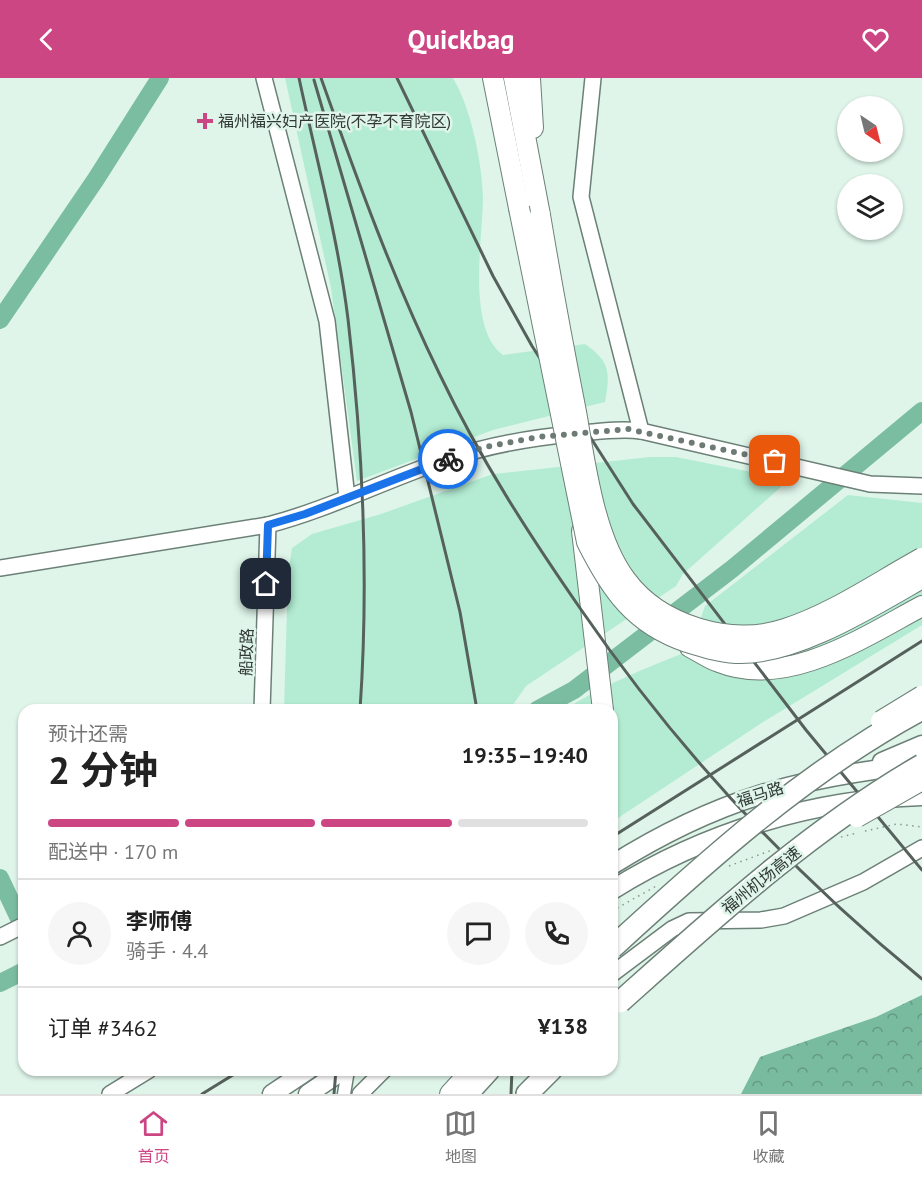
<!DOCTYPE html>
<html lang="zh">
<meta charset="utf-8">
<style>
body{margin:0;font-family:"PT Sans","Noto Sans SC",sans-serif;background:#f6f6f6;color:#222;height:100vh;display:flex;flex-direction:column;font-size:22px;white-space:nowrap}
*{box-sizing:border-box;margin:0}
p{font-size:20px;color:#767676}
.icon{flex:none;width:33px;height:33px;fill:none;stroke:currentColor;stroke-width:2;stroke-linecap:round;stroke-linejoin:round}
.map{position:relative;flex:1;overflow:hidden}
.drawer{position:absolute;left:18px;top:626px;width:600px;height:372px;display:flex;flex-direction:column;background:#fff;border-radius:18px;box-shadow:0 2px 4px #0004}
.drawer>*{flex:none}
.needle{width:39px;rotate:145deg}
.fabs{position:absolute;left:837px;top:18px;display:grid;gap:12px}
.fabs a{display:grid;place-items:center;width:66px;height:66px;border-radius:50%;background:#fff;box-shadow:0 2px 4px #0004;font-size:30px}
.pin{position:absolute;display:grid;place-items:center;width:51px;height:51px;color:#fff;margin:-26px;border-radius:12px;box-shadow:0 3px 9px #0006}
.courier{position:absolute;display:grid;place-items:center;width:60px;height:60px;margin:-30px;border:4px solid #1a73e8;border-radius:50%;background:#fff;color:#222;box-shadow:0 2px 8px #0007}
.summary em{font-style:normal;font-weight:700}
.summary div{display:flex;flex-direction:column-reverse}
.summary{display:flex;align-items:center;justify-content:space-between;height:102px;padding:0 30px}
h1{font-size:39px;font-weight:700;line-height:45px}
.bar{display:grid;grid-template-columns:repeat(4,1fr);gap:9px 6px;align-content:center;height:72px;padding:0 30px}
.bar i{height:8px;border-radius:4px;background:#e0e0e0}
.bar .selected{background:#cd4684}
.bar p{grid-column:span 4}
.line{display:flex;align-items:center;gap:15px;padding:0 30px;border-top:2px solid #e0e0e0}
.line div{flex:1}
.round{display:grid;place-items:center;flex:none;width:63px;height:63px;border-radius:32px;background:#f6f6f6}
header{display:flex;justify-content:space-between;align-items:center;height:78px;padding:0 30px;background:#cd4684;color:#fff;font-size:27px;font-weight:700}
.tabs{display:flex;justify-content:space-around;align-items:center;height:84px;border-top:2px solid #e0e0e0;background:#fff;font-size:16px;color:#767676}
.tabs a{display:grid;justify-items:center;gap:3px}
.tabs .selected{color:#cd4684}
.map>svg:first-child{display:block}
</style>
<header><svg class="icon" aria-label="back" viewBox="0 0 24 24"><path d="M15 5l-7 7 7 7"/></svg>Quickbag<svg class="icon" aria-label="heart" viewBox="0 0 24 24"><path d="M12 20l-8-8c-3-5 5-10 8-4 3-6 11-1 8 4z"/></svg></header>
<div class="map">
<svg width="922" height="1016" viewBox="0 0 922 1016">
<defs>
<pattern id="forest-crowns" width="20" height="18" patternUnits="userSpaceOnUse" patternTransform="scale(1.5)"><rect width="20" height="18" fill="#79bb9f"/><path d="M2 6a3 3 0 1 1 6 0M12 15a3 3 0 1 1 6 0" fill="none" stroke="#649982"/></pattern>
</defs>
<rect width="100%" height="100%" fill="#dff5ea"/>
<!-- forest -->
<path fill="url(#forest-crowns)" d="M922,917V1016H741L760,979L876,939Z"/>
<!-- park -->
<g fill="#b3ecd3">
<path d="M285,0H453C471,30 482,84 483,119C483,160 466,250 503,277L585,266C611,284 610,295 605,324L493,352L357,403L331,210Z"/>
<path d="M650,379H676L781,400V409L683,496L676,508L526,608L510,631L284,632L288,496L292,470L312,456L381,436L493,396Z"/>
<path d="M848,417L922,425V547L760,646L612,744V632H564C604,606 646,590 689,573L705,528Z"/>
</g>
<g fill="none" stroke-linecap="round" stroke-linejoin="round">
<!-- river -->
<g stroke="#7bbda1" stroke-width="18">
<path d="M0,242L96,101L160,0"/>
<path d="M537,632L574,612L732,491L922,333"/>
<path d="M0,800L24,851"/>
<path d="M0,905L24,893"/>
</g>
<defs>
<path id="minor" d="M344,1016L348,992"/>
<g id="tertiary">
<path d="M264,0L327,243L347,420"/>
<path d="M593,0L581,119L641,353"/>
<path d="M0,490L268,447C330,431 387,401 448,381C489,367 529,360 572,356C595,354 618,350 641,353L870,406L922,408"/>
<path d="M262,632L268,447"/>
<path d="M0,859L24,847"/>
<path d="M612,896L672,851L689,843L761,842L784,838L863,804L922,770"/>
<path d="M110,1016L149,992"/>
<path d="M360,1016L384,992"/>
</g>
<g id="primary">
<path d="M882,684L922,667"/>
<path d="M612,787C717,721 800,699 922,686"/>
<path d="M612,812C705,754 813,721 922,718"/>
<path d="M272,1016L308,992"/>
<path d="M308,1016L343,992"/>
</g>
<g id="trunk">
<path d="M493,0L519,130"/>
<path d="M514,0L540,137"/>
<path d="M530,0L533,50"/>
<path d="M582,453L603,632"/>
<path d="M690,569C700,574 709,581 719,584C787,611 864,559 922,528"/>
<path d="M450,1016L472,992"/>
</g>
<g id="motorway">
<path d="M467,1016L489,992"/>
<path d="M527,1016L551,992"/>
</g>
</defs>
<!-- minor casing -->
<use href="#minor" stroke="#6c8077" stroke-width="15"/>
<!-- tertiary casing -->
<use href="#tertiary" stroke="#6c8077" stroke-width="18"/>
<!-- primary casing -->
<use href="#primary" stroke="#6c8077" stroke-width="21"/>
<!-- trunk casing -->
<use href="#trunk" stroke="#6c8077" stroke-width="22"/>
<!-- motorway casing -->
<use href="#motorway" stroke="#6c8077" stroke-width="24"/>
<!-- path -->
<g stroke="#87968e" stroke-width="1.5" stroke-dasharray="1.5 4.5" stroke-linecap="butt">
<path d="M865,753L897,746L922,749"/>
<path d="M841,759L857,755"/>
<path d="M729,788L772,772"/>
<path d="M612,833L658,807"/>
</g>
<!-- minor -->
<use href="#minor" stroke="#fff" stroke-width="12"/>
<!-- tertiary -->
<use href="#tertiary" stroke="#fff" stroke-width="15"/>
<!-- primary -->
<use href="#primary" stroke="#fff" stroke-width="18"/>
<!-- trunk -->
<use href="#trunk" stroke="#fff" stroke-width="20"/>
<!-- motorway -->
<use href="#motorway" stroke="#fff" stroke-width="21"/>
<!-- rail -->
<g stroke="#56615c" stroke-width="3">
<path d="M299,0C316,80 338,160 348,241C363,370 369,502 360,632"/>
<path d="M321,0C357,101 393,201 440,297C480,381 530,458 582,533C677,671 792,795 922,901"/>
<path d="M397,0L493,198L532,268L633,426L806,652L922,792"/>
<path d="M314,2L411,334L460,534L477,632"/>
<path d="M612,759L922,563"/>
<path d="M202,1016L241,992"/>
<path d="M334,1016L336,992"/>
<path d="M511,1016L512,992"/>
</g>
<defs>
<g id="trunk-bridge">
<path d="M519,130L587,464C611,512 634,546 687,564C703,569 719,574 736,575C794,578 873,528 922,500"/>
<path d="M540,137C551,203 563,268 576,334C585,385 594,460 626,502C660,548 732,569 785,551C834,535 878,504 922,480"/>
<path d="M881,643L922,618"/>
<path d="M857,739L922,702"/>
</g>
<g id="motorway-bridge">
<path d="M612,870C708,782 806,693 922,631"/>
<path d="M620,924C715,839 811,751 922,687"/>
</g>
</defs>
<!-- trunk-bridge casing -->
<use href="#trunk-bridge" stroke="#6c8077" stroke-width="22" stroke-linecap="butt"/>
<!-- motorway-bridge casing -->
<use href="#motorway-bridge" stroke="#6c8077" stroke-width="24" stroke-linecap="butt"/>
<!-- trunk-bridge -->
<use href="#trunk-bridge" stroke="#fff" stroke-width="20"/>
<!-- motorway-bridge -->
<use href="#motorway-bridge" stroke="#fff" stroke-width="21"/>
</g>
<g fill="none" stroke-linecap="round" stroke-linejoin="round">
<!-- done -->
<path stroke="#6e7b74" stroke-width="6" stroke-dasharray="0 10.8" d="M448,381L485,369L538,359L628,351L775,383"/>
<!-- route -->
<path stroke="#1a73e8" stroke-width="8" d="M266,506L268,447L305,436L448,381"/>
</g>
<!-- markers -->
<path fill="#cd4684" stroke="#dff5ea" stroke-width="2" d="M202 34h6v6h6v6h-6v6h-6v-6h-6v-6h6z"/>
<g text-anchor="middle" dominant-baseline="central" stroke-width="5" stroke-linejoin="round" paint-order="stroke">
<!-- poi labels -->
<g font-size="16" fill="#313935" stroke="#dff5ea" text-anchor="start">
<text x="218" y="43">福州福兴妇产医院(不孕不育院区)</text>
</g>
<!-- street labels -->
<g font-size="16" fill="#313935" stroke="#dff5ea">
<text transform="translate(246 574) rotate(-88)">船政路</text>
<text transform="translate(760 716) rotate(-18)">福马路</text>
<text transform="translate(761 802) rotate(-39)">福州机场高速</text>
</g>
</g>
</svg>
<div class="fabs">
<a><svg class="needle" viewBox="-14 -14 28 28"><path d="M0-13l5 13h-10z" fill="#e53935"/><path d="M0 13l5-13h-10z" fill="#767676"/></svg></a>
<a><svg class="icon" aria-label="layers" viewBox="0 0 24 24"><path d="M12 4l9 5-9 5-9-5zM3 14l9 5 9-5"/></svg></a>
</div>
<div class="pin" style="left:775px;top:383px;background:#ea580c"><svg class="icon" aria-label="bag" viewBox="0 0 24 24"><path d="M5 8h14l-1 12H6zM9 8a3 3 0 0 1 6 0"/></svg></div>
<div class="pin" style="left:266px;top:506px;background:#1f2937"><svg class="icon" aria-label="home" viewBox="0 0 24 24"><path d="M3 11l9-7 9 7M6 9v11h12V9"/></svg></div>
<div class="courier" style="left:448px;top:381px"><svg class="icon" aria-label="bike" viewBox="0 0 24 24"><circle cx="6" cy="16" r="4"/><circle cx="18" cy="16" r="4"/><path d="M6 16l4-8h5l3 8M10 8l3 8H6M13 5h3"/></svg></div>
<section class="drawer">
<div class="summary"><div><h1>2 分钟</h1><p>预计还需</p></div><em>19:35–19:40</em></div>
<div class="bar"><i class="selected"></i><i class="selected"></i><i class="selected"></i><i></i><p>配送中 · 170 m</p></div>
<div class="line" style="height:108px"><a class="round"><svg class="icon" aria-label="person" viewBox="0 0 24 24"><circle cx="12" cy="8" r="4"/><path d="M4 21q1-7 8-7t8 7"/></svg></a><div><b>李师傅</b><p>骑手 · 4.4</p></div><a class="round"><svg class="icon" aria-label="chat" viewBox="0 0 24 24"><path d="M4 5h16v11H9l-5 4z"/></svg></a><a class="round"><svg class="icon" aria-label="phone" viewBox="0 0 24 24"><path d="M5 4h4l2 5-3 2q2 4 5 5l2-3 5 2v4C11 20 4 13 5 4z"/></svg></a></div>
<div class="line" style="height:78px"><div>订单 #3462</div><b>¥138</b></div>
</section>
</div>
<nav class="tabs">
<a class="selected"><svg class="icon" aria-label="home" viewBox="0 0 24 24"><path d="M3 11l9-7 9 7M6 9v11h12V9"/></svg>首页</a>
<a><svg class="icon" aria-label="map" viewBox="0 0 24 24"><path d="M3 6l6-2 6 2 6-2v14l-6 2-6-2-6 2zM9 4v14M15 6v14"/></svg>地图</a>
<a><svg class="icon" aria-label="saved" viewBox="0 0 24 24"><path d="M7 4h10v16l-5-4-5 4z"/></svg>收藏</a>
</nav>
